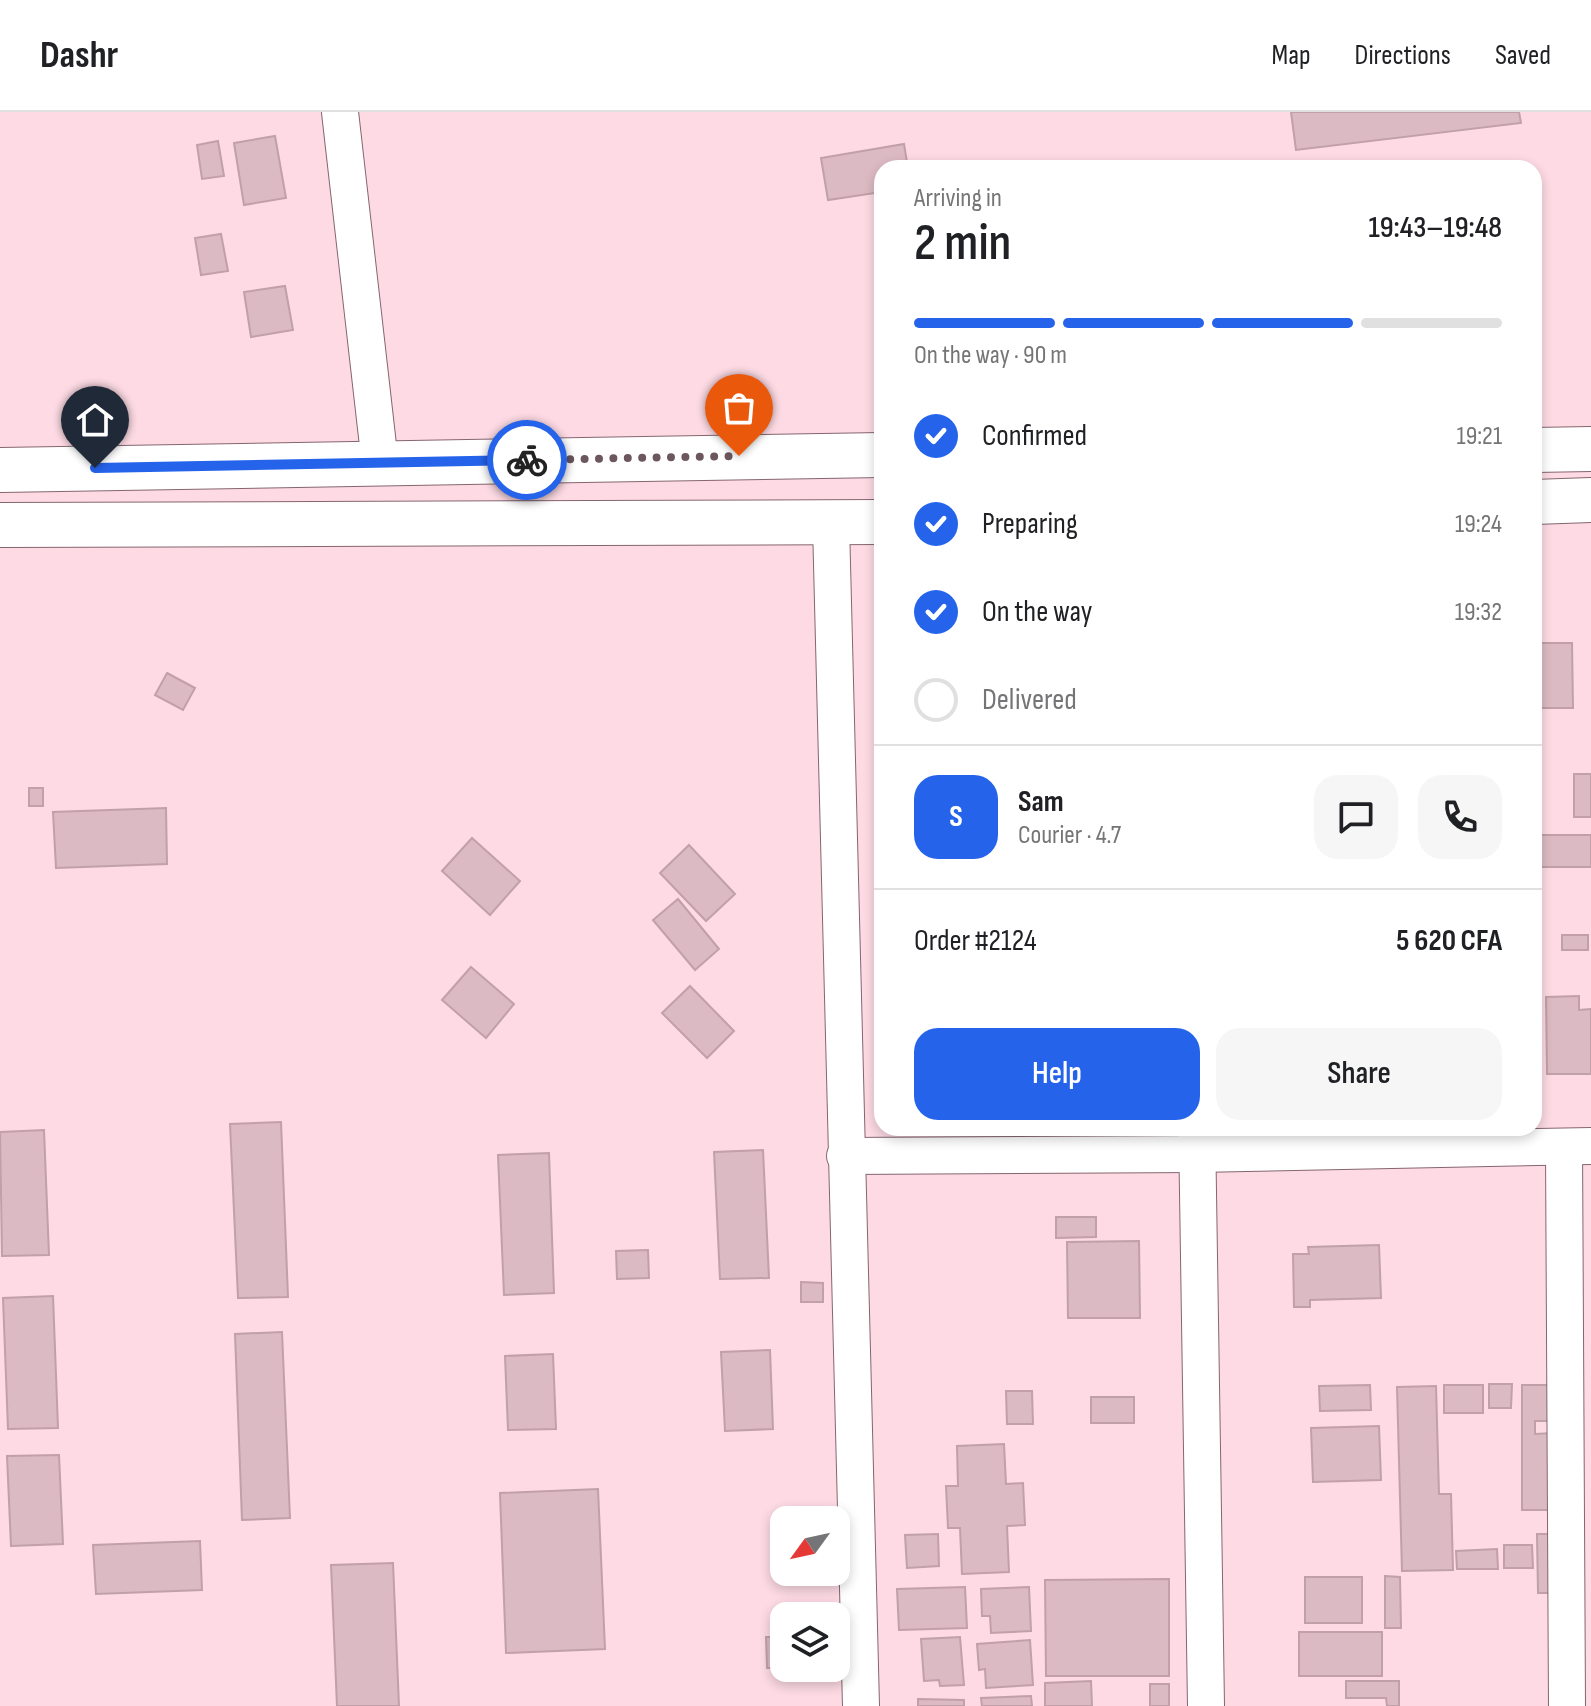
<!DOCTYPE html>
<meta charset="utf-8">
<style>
body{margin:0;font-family:"Sofia Sans Condensed",sans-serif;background:#f6f6f6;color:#202124;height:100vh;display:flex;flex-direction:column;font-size:30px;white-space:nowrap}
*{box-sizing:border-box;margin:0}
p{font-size:26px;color:#757577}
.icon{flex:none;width:44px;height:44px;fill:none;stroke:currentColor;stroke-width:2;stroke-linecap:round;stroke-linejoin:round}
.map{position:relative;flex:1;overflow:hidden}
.panel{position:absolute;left:874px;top:48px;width:668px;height:976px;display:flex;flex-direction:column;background:#fff;border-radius:24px;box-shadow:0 4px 12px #0003}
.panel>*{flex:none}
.needle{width:52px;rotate:237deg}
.buttons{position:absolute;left:770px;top:1394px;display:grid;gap:16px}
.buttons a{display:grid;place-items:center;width:80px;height:80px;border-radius:16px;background:#fff;box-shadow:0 4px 12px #0003;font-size:40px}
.pin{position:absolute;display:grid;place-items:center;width:68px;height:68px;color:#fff;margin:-82px -34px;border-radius:50% 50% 50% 0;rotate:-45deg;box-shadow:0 0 8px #0007}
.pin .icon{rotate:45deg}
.courier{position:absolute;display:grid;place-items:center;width:80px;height:80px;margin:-40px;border:6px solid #2563eb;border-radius:50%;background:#fff;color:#222;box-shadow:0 2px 10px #0007}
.head em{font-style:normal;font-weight:600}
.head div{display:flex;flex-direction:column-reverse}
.head{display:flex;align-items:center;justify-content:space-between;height:136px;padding:0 40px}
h1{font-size:52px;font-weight:600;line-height:60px}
.bar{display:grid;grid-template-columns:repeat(4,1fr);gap:12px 8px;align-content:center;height:96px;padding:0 40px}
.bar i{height:10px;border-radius:6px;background:#e0e0e0}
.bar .selected{background:#2563eb}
.bar p{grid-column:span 4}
.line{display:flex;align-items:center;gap:20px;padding:0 40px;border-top:2px solid #e0e0e0}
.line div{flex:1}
.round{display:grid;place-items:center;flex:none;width:84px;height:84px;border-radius:24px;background:#f6f6f6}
ol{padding:0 40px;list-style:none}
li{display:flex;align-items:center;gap:24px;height:88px}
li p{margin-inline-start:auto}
li .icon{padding:8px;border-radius:50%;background:#2563eb;color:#fff;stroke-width:4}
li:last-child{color:#757577}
li i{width:44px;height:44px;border:4px solid #e0e0e0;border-radius:50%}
.action{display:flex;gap:16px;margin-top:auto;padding:16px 40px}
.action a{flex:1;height:92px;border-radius:24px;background:#2563eb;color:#fff;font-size:32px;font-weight:600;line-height:92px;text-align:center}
.action a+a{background:#f6f6f6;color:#202124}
header{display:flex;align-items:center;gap:48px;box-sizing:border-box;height:112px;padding:0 40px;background:#fff;border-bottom:2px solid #e0e0e0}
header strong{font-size:38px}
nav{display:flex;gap:44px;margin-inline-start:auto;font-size:28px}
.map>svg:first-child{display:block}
</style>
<header>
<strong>Dashr</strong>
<nav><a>Map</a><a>Directions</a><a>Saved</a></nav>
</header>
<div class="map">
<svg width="1591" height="1594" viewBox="0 0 1591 1594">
<rect width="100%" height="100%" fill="#fddae4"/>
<!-- building -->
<g fill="#dcbac4" stroke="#c1a0a9" stroke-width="2">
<path d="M1291,0H1519L1521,11L1296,38Z"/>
<path d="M275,24L286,86L244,93L234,31Z"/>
<path d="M218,29L224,64L202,67L197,33Z"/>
<path d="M904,32L908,56H882V80L828,88L821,46Z"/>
<path d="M221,122L228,159L201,163L195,126Z"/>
<path d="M285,174L293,218L251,225L244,180Z"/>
<path d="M1534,531H1572L1573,596H1534Z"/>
<path d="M167,561L195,576L183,598L155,583Z"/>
<rect x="1574" y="662" width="17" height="43"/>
<rect x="29" y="676" width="14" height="18"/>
<path d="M166,696L167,752L56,756L53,700Z"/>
<path d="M1538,723H1591V755H1539Z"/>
<path d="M472,726L520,769L490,803L442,759Z"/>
<path d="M689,733L735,782L706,809L660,761Z"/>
<path d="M678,787L719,837L695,858L653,808Z"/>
<rect x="1562" y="823" width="26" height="15"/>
<path d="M471,855L514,892L486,926L442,888Z"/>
<path d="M690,874L734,919L707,946L662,901Z"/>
<path d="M1579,884V898L1591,897V962H1547L1546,885Z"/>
<path d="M281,1010L288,1185L238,1186L230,1012Z"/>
<path d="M44,1018L49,1143L2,1144L0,1020Z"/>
<path d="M763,1038L769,1166L720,1167L714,1040Z"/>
<path d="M549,1041L554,1181L504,1183L498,1043Z"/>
<path d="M1056,1105H1096V1125L1056,1126Z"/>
<path d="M1139,1129L1140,1206H1068L1067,1130Z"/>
<path d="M1379,1133L1381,1186L1310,1188V1195H1294L1293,1142H1309L1308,1135Z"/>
<path d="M648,1138L649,1166L617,1167L616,1139Z"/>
<path d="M801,1170L823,1171V1190H801Z"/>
<path d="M53,1184L58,1316L8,1317L3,1186Z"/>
<path d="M282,1220L290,1406L242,1408L235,1222Z"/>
<path d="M770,1238L773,1317L725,1319L721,1240Z"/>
<path d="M553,1242L556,1317L508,1318L505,1244Z"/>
<path d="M1489,1272H1512L1511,1296H1489Z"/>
<path d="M1370,1273L1371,1298L1320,1299L1319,1274Z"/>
<rect x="1444" y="1273" width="39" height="28"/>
<path d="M1522,1273H1549V1309H1535V1322L1553,1321L1554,1398H1522Z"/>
<path d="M1436,1274L1439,1382H1451L1453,1458L1402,1459L1397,1275Z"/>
<path d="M1006,1279H1032L1033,1312H1007Z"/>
<rect x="1091" y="1285" width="43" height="26"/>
<path d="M1379,1314L1381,1368L1313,1370L1311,1316Z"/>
<path d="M1004,1332L1006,1372L1023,1371L1025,1413L1007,1414L1009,1460L962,1462L960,1416H948L946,1374H958L957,1334Z"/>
<path d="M59,1343L63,1432L11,1434L7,1344Z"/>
<path d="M598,1377L605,1537L506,1541L500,1381Z"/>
<path d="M938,1422L939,1454L907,1456L905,1423Z"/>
<path d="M1537,1422H1556V1481H1538Z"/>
<path d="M200,1429L202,1478L96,1482L93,1433Z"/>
<path d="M1504,1433H1532L1533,1456H1504Z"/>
<path d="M1497,1437L1498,1457H1457L1456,1439Z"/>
<path d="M393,1451L399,1594H337L331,1453Z"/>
<path d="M1385,1464L1400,1465L1401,1516H1385Z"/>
<rect x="1305" y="1465" width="57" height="46"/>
<path d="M1169,1467V1564H1046L1045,1468Z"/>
<path d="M965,1475L967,1516L899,1518L897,1477Z"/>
<path d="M1029,1475L1031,1519L991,1521L990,1504H982L981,1477Z"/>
<rect x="1299" y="1520" width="83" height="44"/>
<path d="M766,1525H784V1556H767Z"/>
<path d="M960,1525L964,1573L940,1574L939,1568L924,1569L921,1527Z"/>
<path d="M1030,1528L1033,1573L986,1576L985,1557L979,1558L977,1532Z"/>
<path d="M1091,1569L1092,1594H1045V1571Z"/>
<path d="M1346,1569H1399V1594H1387L1386,1586H1346Z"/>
<rect x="1150" y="1572" width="19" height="22"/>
<path d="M1031,1584L1032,1594H982L981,1586Z"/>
<path d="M918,1587L964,1588V1594H918Z"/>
</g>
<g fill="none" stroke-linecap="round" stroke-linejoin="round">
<defs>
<g id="street">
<path d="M340,0L380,351"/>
<path d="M831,412L861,1594"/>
<path d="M1197,1016L1206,1594"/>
<path d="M1564,1035L1567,1594"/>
<path d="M845,1044L1197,1042L1591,1034"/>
</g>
<g id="highway">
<path d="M1534,338L1591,337"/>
<path d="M0,358L882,343"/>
<path d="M1534,390L1591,388"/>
<path d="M0,413L882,410"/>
</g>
</defs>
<!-- street casing -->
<use href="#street" stroke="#85666f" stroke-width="38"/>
<!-- highway casing -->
<use href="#highway" stroke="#85666f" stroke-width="46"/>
<!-- street -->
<use href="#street" stroke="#fff" stroke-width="36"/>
<!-- highway -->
<use href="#highway" stroke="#fff" stroke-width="44"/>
</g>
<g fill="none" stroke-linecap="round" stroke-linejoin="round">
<!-- done -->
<path stroke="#6b575d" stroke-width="8" stroke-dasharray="0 14.4" d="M527,348L739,344"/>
<!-- route -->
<path stroke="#2563eb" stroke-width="10" d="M95,356L527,348"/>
</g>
</svg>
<div class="buttons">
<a><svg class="needle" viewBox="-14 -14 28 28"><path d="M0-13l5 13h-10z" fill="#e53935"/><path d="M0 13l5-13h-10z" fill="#757577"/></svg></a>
<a><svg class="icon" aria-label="layers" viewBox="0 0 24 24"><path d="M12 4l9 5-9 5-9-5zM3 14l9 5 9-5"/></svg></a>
</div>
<div class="pin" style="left:739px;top:344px;background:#ea580c"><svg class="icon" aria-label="bag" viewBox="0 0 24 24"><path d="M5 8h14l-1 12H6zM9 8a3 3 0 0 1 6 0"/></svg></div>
<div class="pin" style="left:95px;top:356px;background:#1f2937"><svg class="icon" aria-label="home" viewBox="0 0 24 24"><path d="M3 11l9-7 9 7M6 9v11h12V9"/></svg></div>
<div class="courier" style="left:527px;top:348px"><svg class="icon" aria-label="bike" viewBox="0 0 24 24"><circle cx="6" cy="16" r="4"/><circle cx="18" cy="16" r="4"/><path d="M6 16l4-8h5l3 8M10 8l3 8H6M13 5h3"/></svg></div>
<section class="panel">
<div class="head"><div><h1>2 min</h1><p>Arriving in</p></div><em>19:43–19:48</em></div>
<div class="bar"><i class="selected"></i><i class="selected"></i><i class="selected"></i><i></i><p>On the way · 90 m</p></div>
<ol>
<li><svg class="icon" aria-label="check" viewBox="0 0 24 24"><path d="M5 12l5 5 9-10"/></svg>Confirmed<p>19:21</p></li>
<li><svg class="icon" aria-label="check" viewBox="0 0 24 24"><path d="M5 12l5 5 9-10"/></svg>Preparing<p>19:24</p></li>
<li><svg class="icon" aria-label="check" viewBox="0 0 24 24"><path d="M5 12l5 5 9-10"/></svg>On the way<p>19:32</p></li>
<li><i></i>Delivered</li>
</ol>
<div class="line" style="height:144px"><b class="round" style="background:#2563eb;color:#fff">S</b><div><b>Sam</b><p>Courier · 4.7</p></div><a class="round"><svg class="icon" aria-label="chat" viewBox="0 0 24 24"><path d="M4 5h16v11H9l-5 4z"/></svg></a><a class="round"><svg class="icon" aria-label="phone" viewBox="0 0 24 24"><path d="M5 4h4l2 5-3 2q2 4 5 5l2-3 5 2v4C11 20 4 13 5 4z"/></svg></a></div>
<div class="line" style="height:104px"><div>Order #2124</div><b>5 620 CFA</b></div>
<div class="action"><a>Help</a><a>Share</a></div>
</section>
</div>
